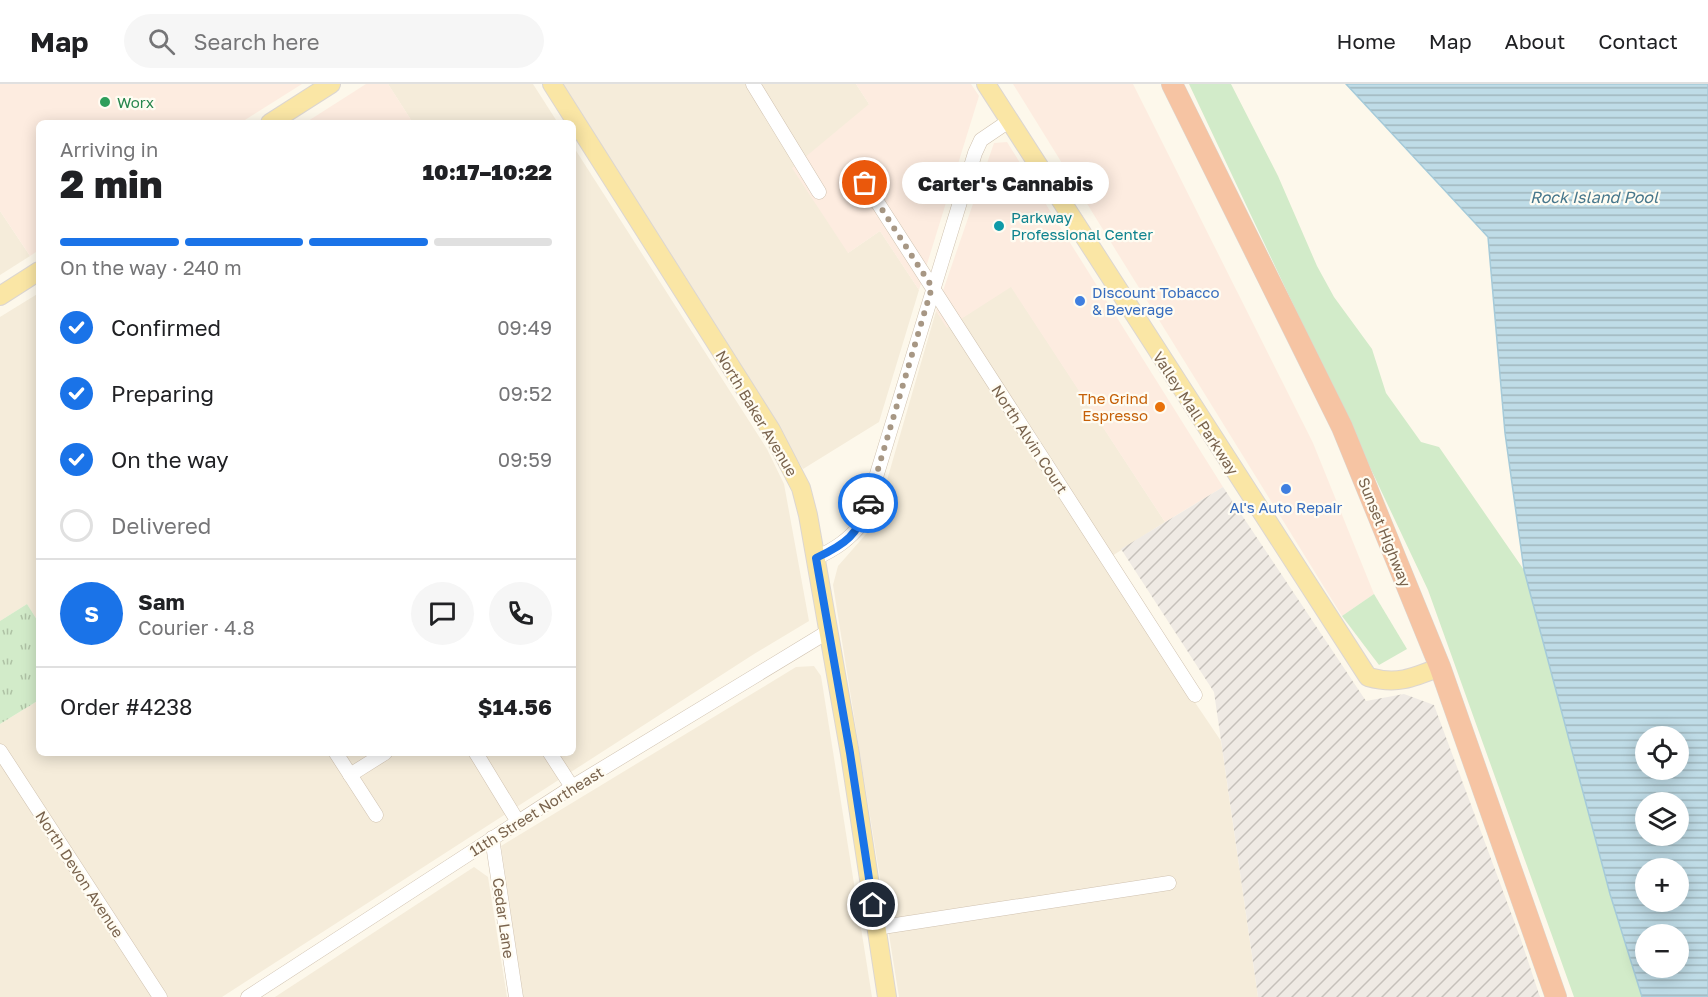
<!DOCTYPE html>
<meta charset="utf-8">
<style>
body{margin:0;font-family:"Golos Text",sans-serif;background:#f6f6f6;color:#202124;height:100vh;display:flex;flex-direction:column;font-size:22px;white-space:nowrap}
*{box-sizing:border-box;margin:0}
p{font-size:20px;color:#757577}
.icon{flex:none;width:33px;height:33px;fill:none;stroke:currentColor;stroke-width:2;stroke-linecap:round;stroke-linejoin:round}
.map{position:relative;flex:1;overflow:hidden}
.side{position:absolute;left:36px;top:36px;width:540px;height:636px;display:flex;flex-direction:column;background:#fff;border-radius:9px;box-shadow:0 3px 15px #0003}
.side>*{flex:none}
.fabs{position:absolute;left:1635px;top:642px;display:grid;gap:12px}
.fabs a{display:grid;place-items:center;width:54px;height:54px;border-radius:50%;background:#fff;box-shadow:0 3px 15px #0003;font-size:30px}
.pin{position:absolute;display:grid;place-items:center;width:51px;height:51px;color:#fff;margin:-26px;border:3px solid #fff;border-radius:50%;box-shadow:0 2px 6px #0007}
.courier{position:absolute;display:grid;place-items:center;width:60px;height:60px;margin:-30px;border:4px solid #1a73e8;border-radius:50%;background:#fff;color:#222;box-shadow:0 2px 8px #0007}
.bubble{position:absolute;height:42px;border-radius:21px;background:#fff;box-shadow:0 3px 15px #0003;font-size:20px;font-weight:800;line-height:42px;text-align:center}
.headline em{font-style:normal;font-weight:800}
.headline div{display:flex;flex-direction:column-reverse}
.headline{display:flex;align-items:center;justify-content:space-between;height:102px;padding:0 24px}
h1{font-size:39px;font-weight:800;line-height:45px}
.bar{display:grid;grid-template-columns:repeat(4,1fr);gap:9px 6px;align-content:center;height:72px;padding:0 24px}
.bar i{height:8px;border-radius:4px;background:#e0e0e0}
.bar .selected{background:#1a73e8}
.bar p{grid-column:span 4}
.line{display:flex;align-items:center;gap:15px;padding:0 24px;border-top:2px solid #e0e0e0}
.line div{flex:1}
.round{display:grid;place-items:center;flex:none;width:63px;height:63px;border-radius:32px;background:#f6f6f6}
ol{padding:0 24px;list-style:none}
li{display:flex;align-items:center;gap:18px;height:66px}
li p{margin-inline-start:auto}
li .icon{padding:6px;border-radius:50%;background:#1a73e8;color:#fff;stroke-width:4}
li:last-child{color:#757577}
li i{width:33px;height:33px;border:3px solid #e0e0e0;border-radius:50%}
header{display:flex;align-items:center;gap:36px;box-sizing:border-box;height:84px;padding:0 30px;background:#fff;border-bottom:2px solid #e0e0e0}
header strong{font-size:28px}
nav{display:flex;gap:33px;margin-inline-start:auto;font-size:21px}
.search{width:420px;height:54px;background:#f6f6f6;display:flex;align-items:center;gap:15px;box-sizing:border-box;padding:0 21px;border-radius:33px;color:#757577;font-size:22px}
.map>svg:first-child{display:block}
</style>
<header>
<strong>Map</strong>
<div class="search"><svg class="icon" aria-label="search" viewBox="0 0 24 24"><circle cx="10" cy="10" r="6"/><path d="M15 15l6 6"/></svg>Search here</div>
<nav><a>Home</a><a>Map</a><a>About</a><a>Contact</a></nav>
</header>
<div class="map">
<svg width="1708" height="913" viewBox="0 0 1708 913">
<defs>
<pattern id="industrial-furrows" width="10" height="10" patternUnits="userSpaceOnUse" patternTransform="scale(1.5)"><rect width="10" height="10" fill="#efeae4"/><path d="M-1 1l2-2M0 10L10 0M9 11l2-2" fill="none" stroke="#c6c1bb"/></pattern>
<pattern id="grass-tufts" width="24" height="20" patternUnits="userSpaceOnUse" patternTransform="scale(1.5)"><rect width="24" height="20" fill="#d2ebc9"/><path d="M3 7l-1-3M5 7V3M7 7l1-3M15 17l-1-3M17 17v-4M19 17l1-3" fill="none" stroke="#afc2a5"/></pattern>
<pattern id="water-rules" width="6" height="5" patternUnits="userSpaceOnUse" patternTransform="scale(1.5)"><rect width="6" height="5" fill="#bfdce7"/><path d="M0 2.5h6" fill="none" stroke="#a0b6bd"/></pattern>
</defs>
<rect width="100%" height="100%" fill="#fdf8eb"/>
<!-- residential -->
<g fill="#f5ecda">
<path d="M388,0H533L558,39H413Z"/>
<path d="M563,0H856L869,20L848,169L880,147L919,206L879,338L803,385Z"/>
<path d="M573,62L767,365L784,400L809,537L754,570L222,913H0V640L39,616V669H573Z"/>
<path d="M0,127L30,172L0,191Z"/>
<path d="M1011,202L1165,438L1101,479L1221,657L1258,913H899L833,501L838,482L874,441L936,227L948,243Z"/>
<path d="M39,209V539L27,520L0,537V233Z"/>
<path d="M814,582L821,592L872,913H523L501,762L796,583Z"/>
<path d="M474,783L488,793L507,913H275Z"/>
</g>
<!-- commercial -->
<g fill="#fdece0">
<path d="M0,0H302L240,39H39V166L30,172L0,127Z"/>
<path d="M366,0H388L413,39H305Z"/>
<path d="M856,0H971L979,12L919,206L880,147L848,169L792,84L869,20Z"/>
<path d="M1013,0H1133L1313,359L1374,510L1342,532Z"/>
<path d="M1007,58L1223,403L1165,438L1011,203L947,244L936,227L994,59Z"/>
</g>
<!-- industrial -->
<path fill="url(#industrial-furrows)" d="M1223,403L1366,617L1404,610L1434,621L1520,853L1540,913H1258L1214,608L1121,465Z"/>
<!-- grass -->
<path fill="url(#grass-tufts)" d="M27,520L39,539V616L0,640V537Z"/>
<!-- green -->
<g fill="#d2ebc9">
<path d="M1189,0H1231L1278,92L1317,182L1334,213L1372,265L1386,309L1421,358L1439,363L1524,486L1610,810L1642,913H1574L1428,506Z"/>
<path d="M1374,510L1407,565L1379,581L1342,532Z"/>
</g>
<!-- water -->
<path fill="url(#water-rules)" stroke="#a5cad9" stroke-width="1.5" fill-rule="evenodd" d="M1346,0H1708V913H1642L1610,810L1524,486L1505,349L1488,153ZM1646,652H1678V686H1646ZM1646,718H1678V752H1646ZM1646,784H1678V818H1646ZM1646,850H1678V884H1646Z"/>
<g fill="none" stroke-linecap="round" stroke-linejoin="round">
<defs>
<g id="minor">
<path d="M753,0L819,108"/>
<path d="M865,99L1195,611"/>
<path d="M816,474C835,465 849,456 862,439L975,69L981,56L1009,37"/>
<path d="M0,667L160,913"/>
<path d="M336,669L376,731"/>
<path d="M476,669L518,738"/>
<path d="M550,669L572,703"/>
<path d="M350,691L385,669"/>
<path d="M492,754L516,913"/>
<path d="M876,844L1169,799"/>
<path d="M248,913L572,703L829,547"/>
</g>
<g id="major">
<path d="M552,0L771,346L801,404L808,431L850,670L887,913"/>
<path d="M986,0L1368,593C1397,601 1413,594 1440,583"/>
<path d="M270,39L331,0"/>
<path d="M0,212L39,187"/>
</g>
<path id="highway" d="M1172,0L1342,343L1440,583L1556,913"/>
</defs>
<!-- minor casing -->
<use href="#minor" stroke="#d0c2b0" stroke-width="15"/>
<!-- major casing -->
<use href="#major" stroke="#dcd6d1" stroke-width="20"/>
<!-- highway casing -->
<use href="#highway" stroke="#dcd6d1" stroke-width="22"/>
<!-- minor -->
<use href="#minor" stroke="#fff" stroke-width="14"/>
<!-- major -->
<use href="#major" stroke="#fae6a5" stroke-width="18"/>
<!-- highway -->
<use href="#highway" stroke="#f6c4a3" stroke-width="21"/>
</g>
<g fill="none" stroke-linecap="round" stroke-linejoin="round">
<!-- done -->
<path stroke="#a79784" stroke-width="6" stroke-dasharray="0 10.8" d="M865,99L932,203L868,419"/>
<!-- route -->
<path stroke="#1a73e8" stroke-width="8" d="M868,419C858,451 846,460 816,474L850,669L873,821"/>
</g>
<!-- markers -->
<circle fill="#2e9e5b" stroke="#fffcf2" stroke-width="2" cx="105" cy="18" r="6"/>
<circle fill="#0f9aa8" stroke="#fffcf2" stroke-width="2" cx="999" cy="142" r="6"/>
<g fill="#3f7fe0" stroke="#fffcf2" stroke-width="2">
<circle cx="1080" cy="217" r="6"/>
<circle cx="1286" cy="405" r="6"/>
</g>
<circle fill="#e8710a" stroke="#fffcf2" stroke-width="2" cx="1160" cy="323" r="6"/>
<g text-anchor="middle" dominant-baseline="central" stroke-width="4.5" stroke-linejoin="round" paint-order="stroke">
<!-- leisure labels -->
<g font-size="15" fill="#27864d" stroke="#fffcf2" text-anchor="start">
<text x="117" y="18">Worx</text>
</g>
<!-- culture labels -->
<g font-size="15" fill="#0d838f" stroke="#fffcf2" text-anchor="start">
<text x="1011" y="133">Parkway<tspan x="1011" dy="17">Professional Center</tspan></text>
</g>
<!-- shop labels -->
<g font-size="15" fill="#366cbe" stroke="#fffcf2" text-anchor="start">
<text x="1092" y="208">Discount Tobacco<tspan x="1092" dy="17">&amp; Beverage</tspan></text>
<text x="1286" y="423" text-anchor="middle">Al's Auto Repair</text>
</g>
<!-- food labels -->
<g font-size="15" fill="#c56008" stroke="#fffcf2" text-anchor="end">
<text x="1148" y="314">The Grind<tspan x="1148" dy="17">Espresso</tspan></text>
</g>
<!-- street labels -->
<g font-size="15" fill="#79634d" stroke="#fffcf2">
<text transform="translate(757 329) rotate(59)">North Baker Avenue</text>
<text transform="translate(1196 329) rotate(57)">Valley Mall Parkway</text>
<text transform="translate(1030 355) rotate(57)">North Alvin Court</text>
<text transform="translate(1385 448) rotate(68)">Sunset Highway</text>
<text transform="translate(536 727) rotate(-32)">11th Street Northeast</text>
<text transform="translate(80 790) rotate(57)">North Devon Avenue</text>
<text transform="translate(504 834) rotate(82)">Cedar Lane</text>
</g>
<!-- water labels -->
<g font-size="16" font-style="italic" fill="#47778c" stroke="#fffcf2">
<text x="1594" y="113">Rock Island Pool</text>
</g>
</g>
</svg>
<div class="fabs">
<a><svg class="icon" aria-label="locate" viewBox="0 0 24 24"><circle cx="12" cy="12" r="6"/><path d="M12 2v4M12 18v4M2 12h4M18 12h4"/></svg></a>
<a><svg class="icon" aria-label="layers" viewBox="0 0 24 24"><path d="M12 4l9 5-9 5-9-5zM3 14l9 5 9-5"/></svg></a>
<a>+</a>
<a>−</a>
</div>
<div class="pin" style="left:865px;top:99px;background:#ea580c"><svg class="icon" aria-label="bag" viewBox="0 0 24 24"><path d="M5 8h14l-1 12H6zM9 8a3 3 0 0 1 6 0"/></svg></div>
<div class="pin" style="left:873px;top:821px;background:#1f2937"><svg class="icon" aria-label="home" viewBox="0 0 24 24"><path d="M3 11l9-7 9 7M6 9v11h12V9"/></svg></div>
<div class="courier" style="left:868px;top:419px"><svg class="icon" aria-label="car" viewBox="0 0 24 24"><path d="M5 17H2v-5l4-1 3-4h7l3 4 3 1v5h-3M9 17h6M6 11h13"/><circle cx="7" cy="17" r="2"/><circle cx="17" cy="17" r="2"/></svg></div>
<div class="bubble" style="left:902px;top:78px;width:207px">Carter's Cannabis</div>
<section class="side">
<div class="headline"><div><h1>2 min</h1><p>Arriving in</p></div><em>10:17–10:22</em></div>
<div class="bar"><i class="selected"></i><i class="selected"></i><i class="selected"></i><i></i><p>On the way · 240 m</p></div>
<ol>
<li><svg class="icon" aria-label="check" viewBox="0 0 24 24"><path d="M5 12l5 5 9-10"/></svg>Confirmed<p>09:49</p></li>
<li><svg class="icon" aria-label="check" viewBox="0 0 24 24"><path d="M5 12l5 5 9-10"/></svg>Preparing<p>09:52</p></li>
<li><svg class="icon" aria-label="check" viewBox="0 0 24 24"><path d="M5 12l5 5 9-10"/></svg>On the way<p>09:59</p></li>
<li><i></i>Delivered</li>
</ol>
<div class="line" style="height:108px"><b class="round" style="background:#1a73e8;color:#fff">S</b><div><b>Sam</b><p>Courier · 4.8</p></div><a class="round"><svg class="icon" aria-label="chat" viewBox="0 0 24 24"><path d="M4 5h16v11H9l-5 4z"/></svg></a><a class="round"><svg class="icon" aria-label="phone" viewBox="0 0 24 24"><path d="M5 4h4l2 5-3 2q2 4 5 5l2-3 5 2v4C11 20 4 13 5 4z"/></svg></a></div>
<div class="line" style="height:78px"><div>Order #4238</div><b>$14.56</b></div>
</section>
</div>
